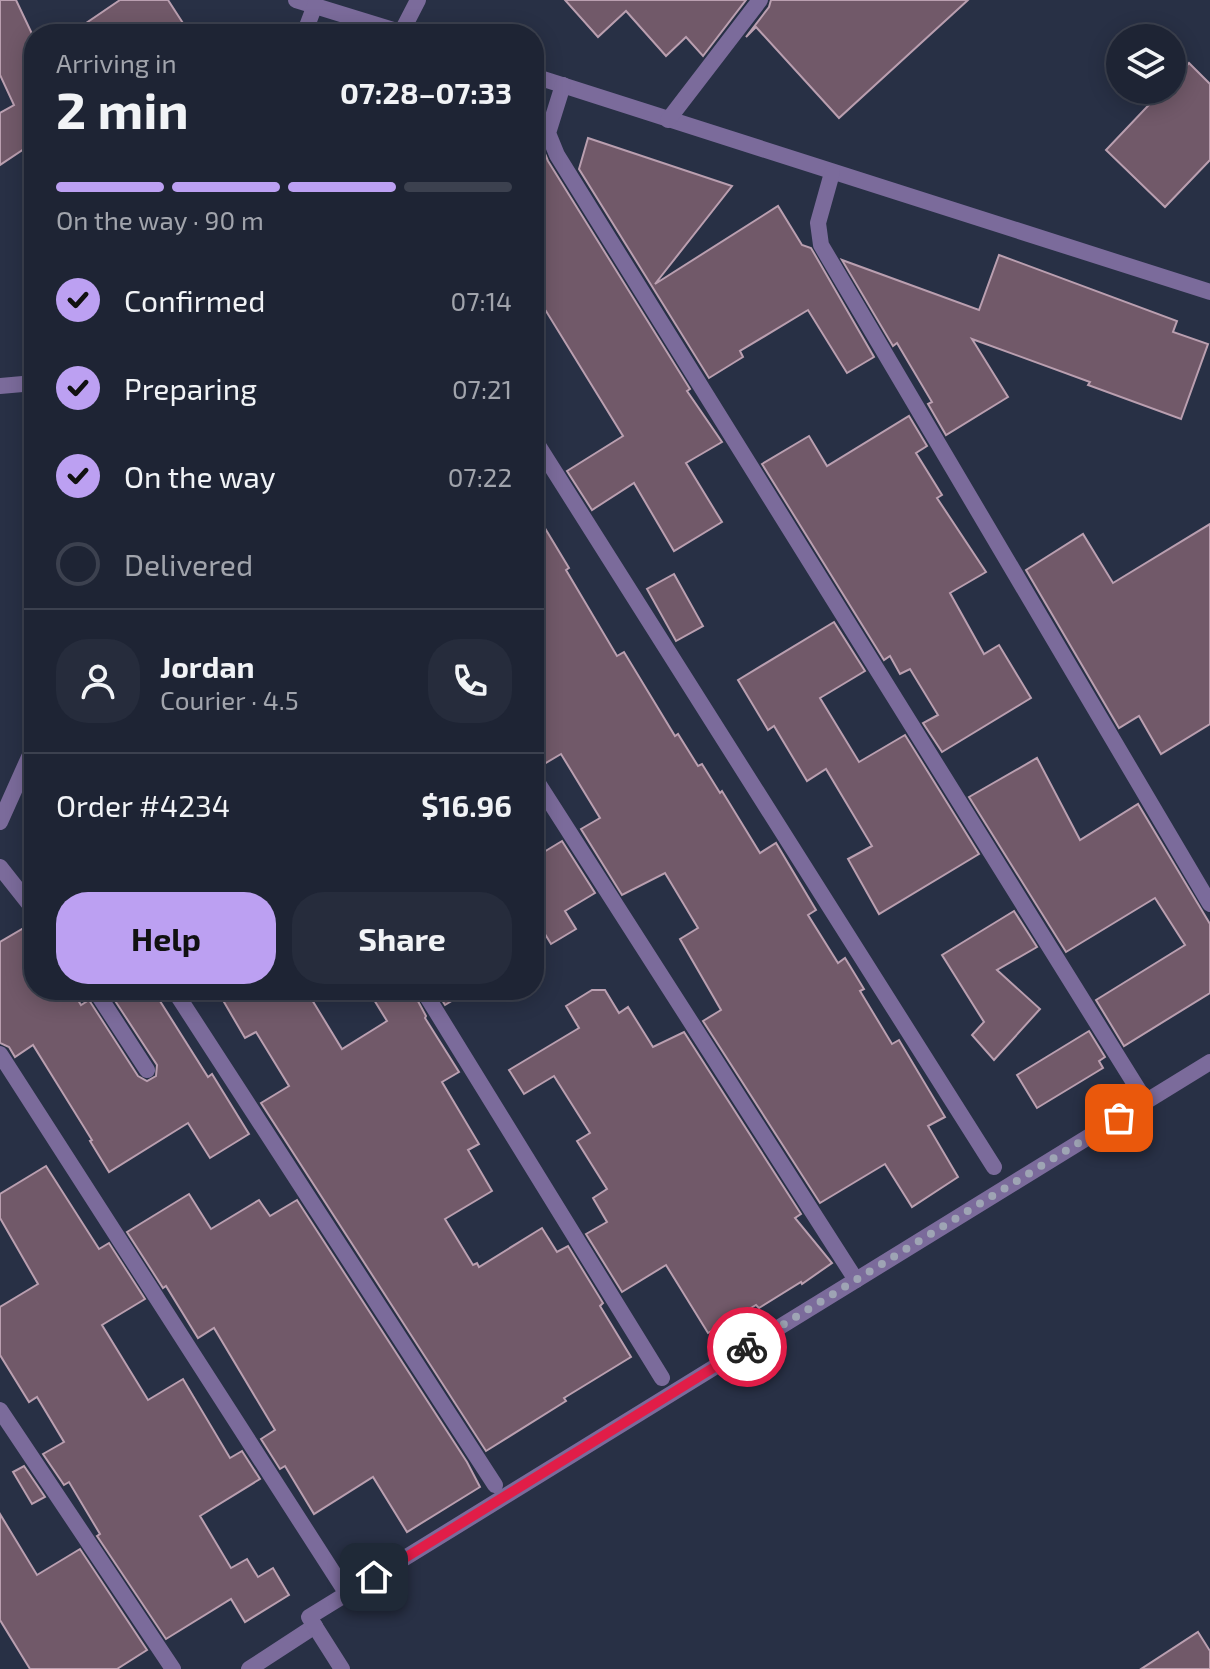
<!DOCTYPE html>
<meta charset="utf-8">
<style>
body{margin:0;font-family:"Exo 2",sans-serif;background:#262c3c;color:#f1f3f6;height:100vh;display:flex;flex-direction:column;font-size:30px;white-space:nowrap}
*{box-sizing:border-box;margin:0}
p{font-size:26px;color:#a1a4ac}
.icon{flex:none;width:44px;height:44px;fill:none;stroke:currentColor;stroke-width:2;stroke-linecap:round;stroke-linejoin:round}
.map{position:relative;flex:1;overflow:hidden}
.side{position:absolute;left:24px;top:24px;width:520px;height:976px;display:flex;flex-direction:column;background:#1e2434;border-radius:32px;box-shadow:0 4px 20px #0003,0 0 0 2px #3c414f}
.side>*{flex:none}
.buttons{position:absolute;left:1106px;top:24px;display:grid;gap:16px}
.buttons a{display:grid;place-items:center;width:80px;height:80px;border-radius:50%;background:#1e2434;box-shadow:0 4px 20px #0003,0 0 0 2px #3c414f;font-size:40px}
.pin{position:absolute;display:grid;place-items:center;width:68px;height:68px;color:#fff;margin:-34px;border-radius:16px;box-shadow:0 4px 12px #0006}
.courier{position:absolute;display:grid;place-items:center;width:80px;height:80px;margin:-40px;border:6px solid #e11d48;border-radius:50%;background:#fff;color:#222;box-shadow:0 2px 10px #0007}
.headline em{font-style:normal;font-weight:700}
.headline div{display:flex;flex-direction:column-reverse}
.headline{display:flex;align-items:center;justify-content:space-between;height:136px;padding:0 32px}
h1{font-size:52px;font-weight:700;line-height:60px}
.bar{display:grid;grid-template-columns:repeat(4,1fr);gap:12px 8px;align-content:center;height:96px;padding:0 32px}
.bar i{height:10px;border-radius:6px;background:#3c414f}
.bar .active{background:#bca0f2}
.bar p{grid-column:span 4}
.line{display:flex;align-items:center;gap:20px;padding:0 32px;border-top:2px solid #3c414f}
.line div{flex:1}
.round{display:grid;place-items:center;flex:none;width:84px;height:84px;border-radius:32px;background:#262c3c}
ol{padding:0 32px;list-style:none}
li{display:flex;align-items:center;gap:24px;height:88px}
li p{margin-inline-start:auto}
li .icon{padding:8px;border-radius:50%;background:#bca0f2;color:#111;stroke-width:4}
li:last-child{color:#a1a4ac}
li i{width:44px;height:44px;border:4px solid #3c414f;border-radius:50%}
.cta{display:flex;gap:16px;margin-top:auto;padding:16px 32px}
.cta a{flex:1;height:92px;border-radius:32px;background:#bca0f2;color:#111;font-size:32px;font-weight:700;line-height:92px;text-align:center}
.cta a+a{background:#262c3c;color:#f1f3f6}
.map>svg:first-child{display:block}
</style>
<div class="map">
<svg width="1210" height="1669" viewBox="0 0 1210 1669">
<rect width="100%" height="100%" fill="#283045"/>
<!-- building -->
<g fill="#715969" stroke="#ba9fb0" stroke-width="2">
<path d="M0,0H16L34,38V146L33,143L0,165V113L14,105L0,75Z"/>
<path d="M120,0H168L190,34H70Z"/>
<path d="M565,0H746L703,56L686,37L666,56L626,11L598,37Z"/>
<path d="M771,0H968L839,118L756,27L746,37L769,7Z"/>
<path d="M1189,63L1210,84V160L1165,207L1106,150L1163,90H1172V81Z"/>
<path d="M534,127L548,161L690,389L687,391L722,442L686,463L722,522L674,551L634,483L592,510L567,471L623,436L546,311L534,318Z"/>
<path d="M588,138L732,186L655,284L778,206L802,245L811,248L874,357L847,373L808,310L740,351L743,357L709,378L579,169Z"/>
<path d="M999,255L1177,321L1173,332L1208,344L1181,419L1088,385L1090,382L972,339L1008,397L946,435L928,404L932,402L897,343L893,346L842,260L979,310Z"/>
<path d="M909,416L927,446L916,453L942,495L937,498L986,572L950,593L984,654L999,645L1031,698L942,752L923,723L938,715L910,669L900,674L890,656L884,660L762,464L809,436L827,466Z"/>
<path d="M534,510L569,568L566,570L617,656L624,652L675,736L678,734L698,766L702,764L720,793L722,791L760,853L776,843L816,910L808,915L838,963L845,958L864,989L860,991L892,1044L899,1040L945,1117L928,1126L958,1177L912,1207L885,1164L820,1203L703,1021L721,1010L680,939L698,928L665,873L622,895L581,829L600,818L561,754L539,767L534,766Z"/>
<path d="M1210,524V724L1161,754L1139,716L1119,728L1026,570L1083,534L1113,583Z"/>
<path d="M674,574L703,626L676,641L647,589Z"/>
<path d="M834,622L865,671L820,698L859,762L905,735L979,854L879,914L848,859L872,846L826,769L807,781L774,726L768,730L738,680Z"/>
<path d="M1037,758L1080,840L1138,804L1210,924V993L1124,1046L1096,1000L1185,945L1155,898L1066,952L969,797Z"/>
<path d="M562,841L595,893L565,911L576,929L551,944L534,916V858Z"/>
<path d="M1014,911L1037,947L997,970L1040,1009L994,1060L972,1035L984,1022L942,955Z"/>
<path d="M34,922V990H72L81,1005L89,1000L138,1076L147,1081L156,1076L157,1065L108,990H153L208,1077L212,1074L249,1134L210,1158L188,1123L109,1172L90,1141L92,1140L33,1045L15,1057L9,1047L0,1043V942Z"/>
<path d="M217,990H306L342,1049L387,1021L368,990H412L426,1016L425,1018L459,1072L442,1082L479,1144L468,1150L492,1191L445,1219L473,1265L477,1263L479,1267L542,1228L557,1252L568,1246L603,1303L600,1306L631,1357L564,1398L566,1401L486,1451L261,1103L289,1086L256,1032L245,1038Z"/>
<path d="M436,990H470L445,1005Z"/>
<path d="M592,990H605L619,1013L628,1007L653,1047L684,1032L801,1214L795,1218L832,1263L802,1284L801,1282L759,1308L756,1305L708,1333L666,1265L622,1292L586,1234L607,1222L593,1198L607,1189L577,1141L590,1133L554,1076L524,1094L509,1070L579,1028L566,1006Z"/>
<path d="M1089,1031L1105,1057L1099,1061L1103,1068L1037,1108L1017,1075Z"/>
<path d="M46,1166L99,1249L109,1243L145,1299L102,1325L148,1400L183,1379L230,1458L242,1451L260,1479L200,1516L231,1568L247,1559L258,1577L273,1568L289,1595L245,1622L231,1599L166,1639L97,1536L100,1534L69,1482L64,1485L43,1454L64,1442L37,1397L29,1402L0,1355V1307L38,1284L0,1218V1194Z"/>
<path d="M189,1194L211,1229L259,1200L270,1216L297,1200L467,1462L480,1487L407,1532L373,1477L314,1514L285,1466L280,1469L261,1439L275,1430L214,1328L198,1338L166,1286L163,1288L127,1232Z"/>
<path d="M24,1466L45,1497L32,1504L13,1472Z"/>
<path d="M0,1514L37,1575L80,1549L147,1650L117,1669H30L0,1620Z"/>
<path d="M1198,1632L1210,1651V1669H1141Z"/>
</g>
<g fill="none" stroke-linecap="round" stroke-linejoin="round">
<!-- street -->
<g stroke="#7b6b9b" stroke-width="16">
<path d="M296,0L406,34"/>
<path d="M401,33L418,0"/>
<path d="M304,34L315,5"/>
<path d="M534,76L1210,292"/>
<path d="M563,85L548,133L557,155L1146,1102"/>
<path d="M668,120L760,0"/>
<path d="M832,173L818,223L821,245L1210,904"/>
<path d="M0,386L34,383"/>
<path d="M534,439L994,1167"/>
<path d="M534,777L856,1280"/>
<path d="M0,822L34,746"/>
<path d="M0,867L34,910"/>
<path d="M95,990L147,1070"/>
<path d="M174,990L495,1485"/>
<path d="M423,990L662,1378"/>
<path d="M0,1054L347,1594"/>
<path d="M0,1410L173,1669"/>
<path d="M249,1669L315,1626"/>
<path d="M342,1669L309,1617L1210,1062"/>
</g>
</g>
<g fill="none" stroke-linecap="round" stroke-linejoin="round">
<!-- done -->
<path stroke="#9ea4b4" stroke-width="8" stroke-dasharray="0 14.4" d="M747,1347L1119,1118"/>
<!-- route -->
<path stroke="#e11d48" stroke-width="10" d="M374,1577L747,1347"/>
</g>
</svg>
<div class="buttons">
<a><svg class="icon" aria-label="layers" viewBox="0 0 24 24"><path d="M12 4l9 5-9 5-9-5zM3 14l9 5 9-5"/></svg></a>
</div>
<div class="pin" style="left:1119px;top:1118px;background:#ea580c"><svg class="icon" aria-label="bag" viewBox="0 0 24 24"><path d="M5 8h14l-1 12H6zM9 8a3 3 0 0 1 6 0"/></svg></div>
<div class="pin" style="left:374px;top:1577px;background:#1f2937"><svg class="icon" aria-label="home" viewBox="0 0 24 24"><path d="M3 11l9-7 9 7M6 9v11h12V9"/></svg></div>
<div class="courier" style="left:747px;top:1347px"><svg class="icon" aria-label="bike" viewBox="0 0 24 24"><circle cx="6" cy="16" r="4"/><circle cx="18" cy="16" r="4"/><path d="M6 16l4-8h5l3 8M10 8l3 8H6M13 5h3"/></svg></div>
<section class="side">
<div class="headline"><div><h1>2 min</h1><p>Arriving in</p></div><em>07:28–07:33</em></div>
<div class="bar"><i class="active"></i><i class="active"></i><i class="active"></i><i></i><p>On the way · 90 m</p></div>
<ol>
<li><svg class="icon" aria-label="check" viewBox="0 0 24 24"><path d="M5 12l5 5 9-10"/></svg>Confirmed<p>07:14</p></li>
<li><svg class="icon" aria-label="check" viewBox="0 0 24 24"><path d="M5 12l5 5 9-10"/></svg>Preparing<p>07:21</p></li>
<li><svg class="icon" aria-label="check" viewBox="0 0 24 24"><path d="M5 12l5 5 9-10"/></svg>On the way<p>07:22</p></li>
<li><i></i>Delivered</li>
</ol>
<div class="line" style="height:144px"><a class="round"><svg class="icon" aria-label="person" viewBox="0 0 24 24"><circle cx="12" cy="8" r="4"/><path d="M4 21q1-7 8-7t8 7"/></svg></a><div><b>Jordan</b><p>Courier · 4.5</p></div><a class="round"><svg class="icon" aria-label="phone" viewBox="0 0 24 24"><path d="M5 4h4l2 5-3 2q2 4 5 5l2-3 5 2v4C11 20 4 13 5 4z"/></svg></a></div>
<div class="line" style="height:104px"><div>Order #4234</div><b>$16.96</b></div>
<div class="cta"><a>Help</a><a>Share</a></div>
</section>
</div>
